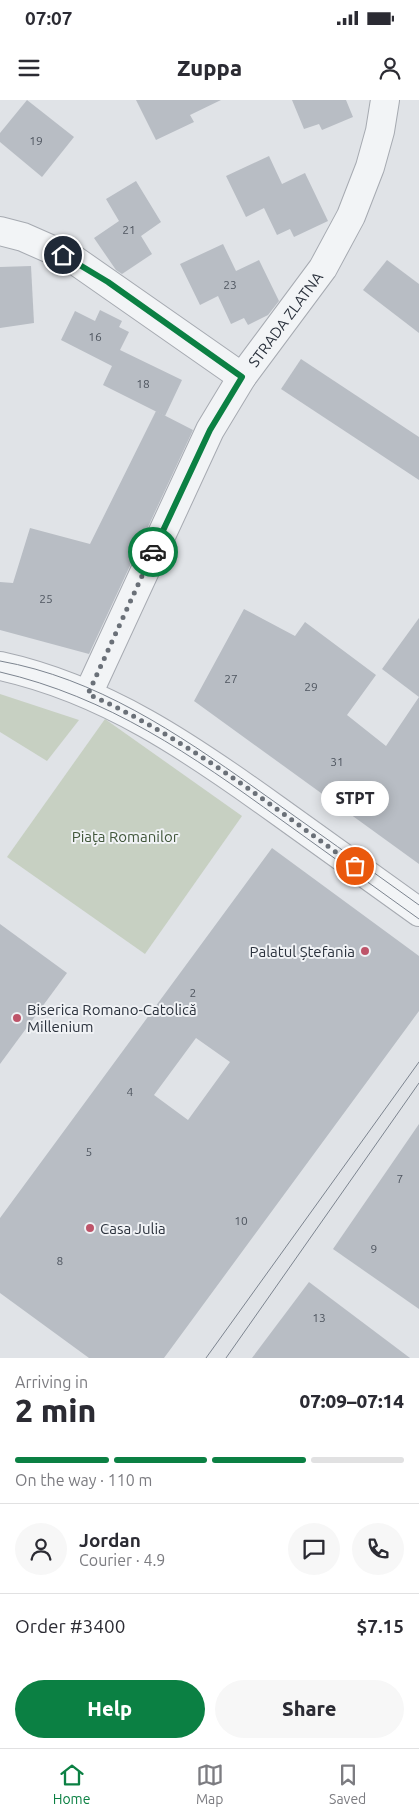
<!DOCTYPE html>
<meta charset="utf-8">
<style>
body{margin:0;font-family:Ubuntu,sans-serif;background:#f7f7f7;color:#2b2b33;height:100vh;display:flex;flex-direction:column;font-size:19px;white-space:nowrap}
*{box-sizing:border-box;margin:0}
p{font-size:16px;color:#7c7c81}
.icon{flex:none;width:28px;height:28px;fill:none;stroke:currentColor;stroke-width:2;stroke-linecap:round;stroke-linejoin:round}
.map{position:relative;height:1258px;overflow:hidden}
.details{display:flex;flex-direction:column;background:#fff;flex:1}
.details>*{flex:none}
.pin{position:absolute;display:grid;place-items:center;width:42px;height:42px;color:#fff;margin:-21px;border:2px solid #fff;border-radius:50%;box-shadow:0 1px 5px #0007}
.courier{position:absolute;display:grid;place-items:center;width:50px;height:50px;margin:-25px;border:4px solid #0b8043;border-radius:50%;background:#fff;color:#222;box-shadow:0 1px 6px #0007}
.bubble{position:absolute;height:35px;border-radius:18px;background:#fff;box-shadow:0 2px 12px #0003;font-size:16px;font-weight:800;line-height:35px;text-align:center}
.headline em{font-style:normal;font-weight:800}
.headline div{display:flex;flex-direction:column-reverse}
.headline{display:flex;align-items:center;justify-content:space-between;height:85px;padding:0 15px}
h1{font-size:32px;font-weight:800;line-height:38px}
.bar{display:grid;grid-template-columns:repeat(4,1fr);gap:8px 5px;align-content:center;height:60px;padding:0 15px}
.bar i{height:6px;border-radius:4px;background:#e1e1e2}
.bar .current{background:#0b8043}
.bar p{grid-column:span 4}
.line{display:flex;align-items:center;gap:12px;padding:0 15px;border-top:1px solid #e1e1e2}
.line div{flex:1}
.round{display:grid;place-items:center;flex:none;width:52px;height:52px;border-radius:26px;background:#f7f7f7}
.cta{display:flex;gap:10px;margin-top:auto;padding:10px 15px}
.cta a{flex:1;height:58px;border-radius:30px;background:#0b8043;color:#fff;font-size:20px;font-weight:800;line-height:58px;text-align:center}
.cta a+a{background:#f7f7f7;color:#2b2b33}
.status{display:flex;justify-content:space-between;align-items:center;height:35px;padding:0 25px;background:#fff;direction:ltr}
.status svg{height:14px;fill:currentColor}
header{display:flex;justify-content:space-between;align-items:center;height:65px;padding:0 15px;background:#fff;font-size:22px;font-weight:800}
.tab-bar{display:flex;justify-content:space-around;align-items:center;height:70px;border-top:1px solid #e1e1e2;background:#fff;font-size:14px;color:#7c7c81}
.tab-bar a{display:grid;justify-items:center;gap:2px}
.tab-bar .current{color:#0b8043}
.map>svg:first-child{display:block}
</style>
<div class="status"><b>07:07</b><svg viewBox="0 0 49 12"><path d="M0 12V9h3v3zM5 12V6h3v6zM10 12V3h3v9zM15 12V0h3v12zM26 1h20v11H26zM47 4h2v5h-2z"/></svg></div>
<header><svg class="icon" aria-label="menu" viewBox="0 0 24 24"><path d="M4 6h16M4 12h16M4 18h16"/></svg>Zuppa<svg class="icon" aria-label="person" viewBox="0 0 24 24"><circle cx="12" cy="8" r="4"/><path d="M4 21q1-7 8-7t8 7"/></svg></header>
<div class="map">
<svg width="419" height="1258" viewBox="0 0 419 1258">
<rect width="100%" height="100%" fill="#e0e3e7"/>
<!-- green -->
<g fill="#c7d0c2">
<path d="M0,594L79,620L47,661L0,632Z"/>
<path d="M105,619L242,716L145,854L7,757Z"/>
</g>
<!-- building -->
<g fill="#b8bdc4" fill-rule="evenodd">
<path d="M27,0L74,37L42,77L0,42V33Z"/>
<path d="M136,0H221L190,15L194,22L156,40Z"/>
<path d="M292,0H346L353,17L322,30L319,24L304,29Z"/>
<path d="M269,56L282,84L305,73L328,121L294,137L290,129L277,135L264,108L246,117L226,76Z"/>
<path d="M136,81L161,122L141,136L152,154L122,174L116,170L94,138L119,121L106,99Z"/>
<path d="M223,144L236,171L259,160L279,201L268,215L248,225L244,218L231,224L218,196L200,205L180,164Z"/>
<path d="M387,160L419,184V233L363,190Z"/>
<path d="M31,166L34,223L0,228V167Z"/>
<path d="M100,210L122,221L119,227L129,232L120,250L182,280L165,316L103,285L112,266L61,240L75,211L95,221Z"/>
<path d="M301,259L419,337V380L281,289Z"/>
<path d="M156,311L193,330L89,554L0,530V482L13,483L30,428L90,444Z"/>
<path d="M244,509L295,536L305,522L376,575L347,615L386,646L419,597V764L194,601Z"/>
<path d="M419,518V597L382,569Z"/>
<path d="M272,748L419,856V911L164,1258H89L0,1193V1118ZM196,938L230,962L188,1020L154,995Z"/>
<path d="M0,824L67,873L0,964Z"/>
<path d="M419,1024V1209L333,1149Z"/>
<path d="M309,1182L410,1258H252Z"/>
</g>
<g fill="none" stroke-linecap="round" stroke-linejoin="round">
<defs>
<g id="minor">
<path d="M0,131L23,137L73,159L242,277"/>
<path d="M0,566C105,589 191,648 277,710C325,744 372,778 419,812"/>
<path id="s1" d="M88,594L210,330L242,277L323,168L351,116L370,67L380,31L385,0"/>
</g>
</defs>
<!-- minor casing -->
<use href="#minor" stroke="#a6aab1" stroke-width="30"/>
<!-- minor -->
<use href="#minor" stroke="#f2f4f6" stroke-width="28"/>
<!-- tram -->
<g stroke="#7c848f" stroke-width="1">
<path d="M0,561C96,578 177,633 255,688C310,727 365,766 419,805"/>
<path d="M0,572C108,597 192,655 280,719C326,752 373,786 419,819"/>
<path d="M206,1258L419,962"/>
<path d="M226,1258L419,983"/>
</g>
</g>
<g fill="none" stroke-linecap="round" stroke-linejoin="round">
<!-- done -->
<path stroke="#6a7078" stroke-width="5" stroke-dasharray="0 9" d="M153,452L88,594C185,637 269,704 355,766"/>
<!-- route -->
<path stroke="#0b8043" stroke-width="6" d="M63,155L108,182L242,277L210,330L153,452"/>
</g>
<!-- markers -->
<g fill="#be5469" stroke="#f0f2f5" stroke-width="2">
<circle cx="365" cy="851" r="5"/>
<circle cx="17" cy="918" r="5"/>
<circle cx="90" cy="1128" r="5"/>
</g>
<g text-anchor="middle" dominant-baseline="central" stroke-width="4" stroke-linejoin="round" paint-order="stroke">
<!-- number labels -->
<g font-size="12" fill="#4e555f">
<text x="36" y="40">19</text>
<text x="129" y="129">21</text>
<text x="230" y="184">23</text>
<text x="95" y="236">16</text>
<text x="143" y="283">18</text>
<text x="46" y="498">25</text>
<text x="231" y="578">27</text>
<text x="311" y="586">29</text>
<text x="337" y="661">31</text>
<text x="193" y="892">2</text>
<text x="130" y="991">4</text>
<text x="89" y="1051">5</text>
<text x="400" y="1078">7</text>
<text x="241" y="1120">10</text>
<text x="374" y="1148">9</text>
<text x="60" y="1160">8</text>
<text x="319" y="1217">13</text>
</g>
<!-- street labels -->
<g font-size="15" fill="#2b323d" stroke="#f0f2f5">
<text stroke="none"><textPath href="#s1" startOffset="425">STRADA ZLATNA</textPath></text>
</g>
<!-- park labels -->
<g font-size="15" fill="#41573a" stroke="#f0f2f5">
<text x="125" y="736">Piața Romanilor</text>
</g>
<!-- poi labels -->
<g font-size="15" fill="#2b323d" stroke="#f0f2f5" text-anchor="start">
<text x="355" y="851" text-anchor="end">Palatul Ștefania</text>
<text x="27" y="909">Biserica Romano-Catolică<tspan x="27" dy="17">Millenium</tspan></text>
<text x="100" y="1128">Casa Julia</text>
</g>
</g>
</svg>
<div class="pin" style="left:355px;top:766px;background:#ea580c"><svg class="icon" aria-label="bag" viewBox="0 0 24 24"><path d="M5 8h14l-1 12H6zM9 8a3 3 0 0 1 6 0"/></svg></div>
<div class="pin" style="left:63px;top:155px;background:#1f2937"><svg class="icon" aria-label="home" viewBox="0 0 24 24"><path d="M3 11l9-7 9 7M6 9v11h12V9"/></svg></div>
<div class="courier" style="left:153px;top:452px"><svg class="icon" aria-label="car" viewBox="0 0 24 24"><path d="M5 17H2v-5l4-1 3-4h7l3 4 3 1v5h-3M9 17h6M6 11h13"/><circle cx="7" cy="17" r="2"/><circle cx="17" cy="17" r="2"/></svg></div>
<div class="bubble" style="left:321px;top:681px;width:68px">STPT</div>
</div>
<section class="details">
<div class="headline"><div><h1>2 min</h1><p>Arriving in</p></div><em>07:09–07:14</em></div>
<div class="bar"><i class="current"></i><i class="current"></i><i class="current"></i><i></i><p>On the way · 110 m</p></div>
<div class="line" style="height:90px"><a class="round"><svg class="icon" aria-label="person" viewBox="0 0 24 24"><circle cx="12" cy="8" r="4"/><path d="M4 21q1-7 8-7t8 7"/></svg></a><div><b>Jordan</b><p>Courier · 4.9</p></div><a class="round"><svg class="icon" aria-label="chat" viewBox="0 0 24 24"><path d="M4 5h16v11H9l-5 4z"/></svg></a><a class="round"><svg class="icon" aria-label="phone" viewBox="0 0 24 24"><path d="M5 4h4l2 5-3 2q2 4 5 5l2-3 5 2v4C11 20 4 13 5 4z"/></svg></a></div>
<div class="line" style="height:65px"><div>Order #3400</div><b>$7.15</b></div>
<div class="cta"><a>Help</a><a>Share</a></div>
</section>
<nav class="tab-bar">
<a class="current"><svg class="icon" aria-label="home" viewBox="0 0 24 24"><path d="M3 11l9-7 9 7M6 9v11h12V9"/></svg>Home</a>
<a><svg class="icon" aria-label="map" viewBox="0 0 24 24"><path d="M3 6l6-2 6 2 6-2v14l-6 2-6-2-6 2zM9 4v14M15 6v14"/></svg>Map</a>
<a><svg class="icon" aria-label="saved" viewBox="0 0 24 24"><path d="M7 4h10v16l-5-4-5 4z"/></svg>Saved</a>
</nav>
